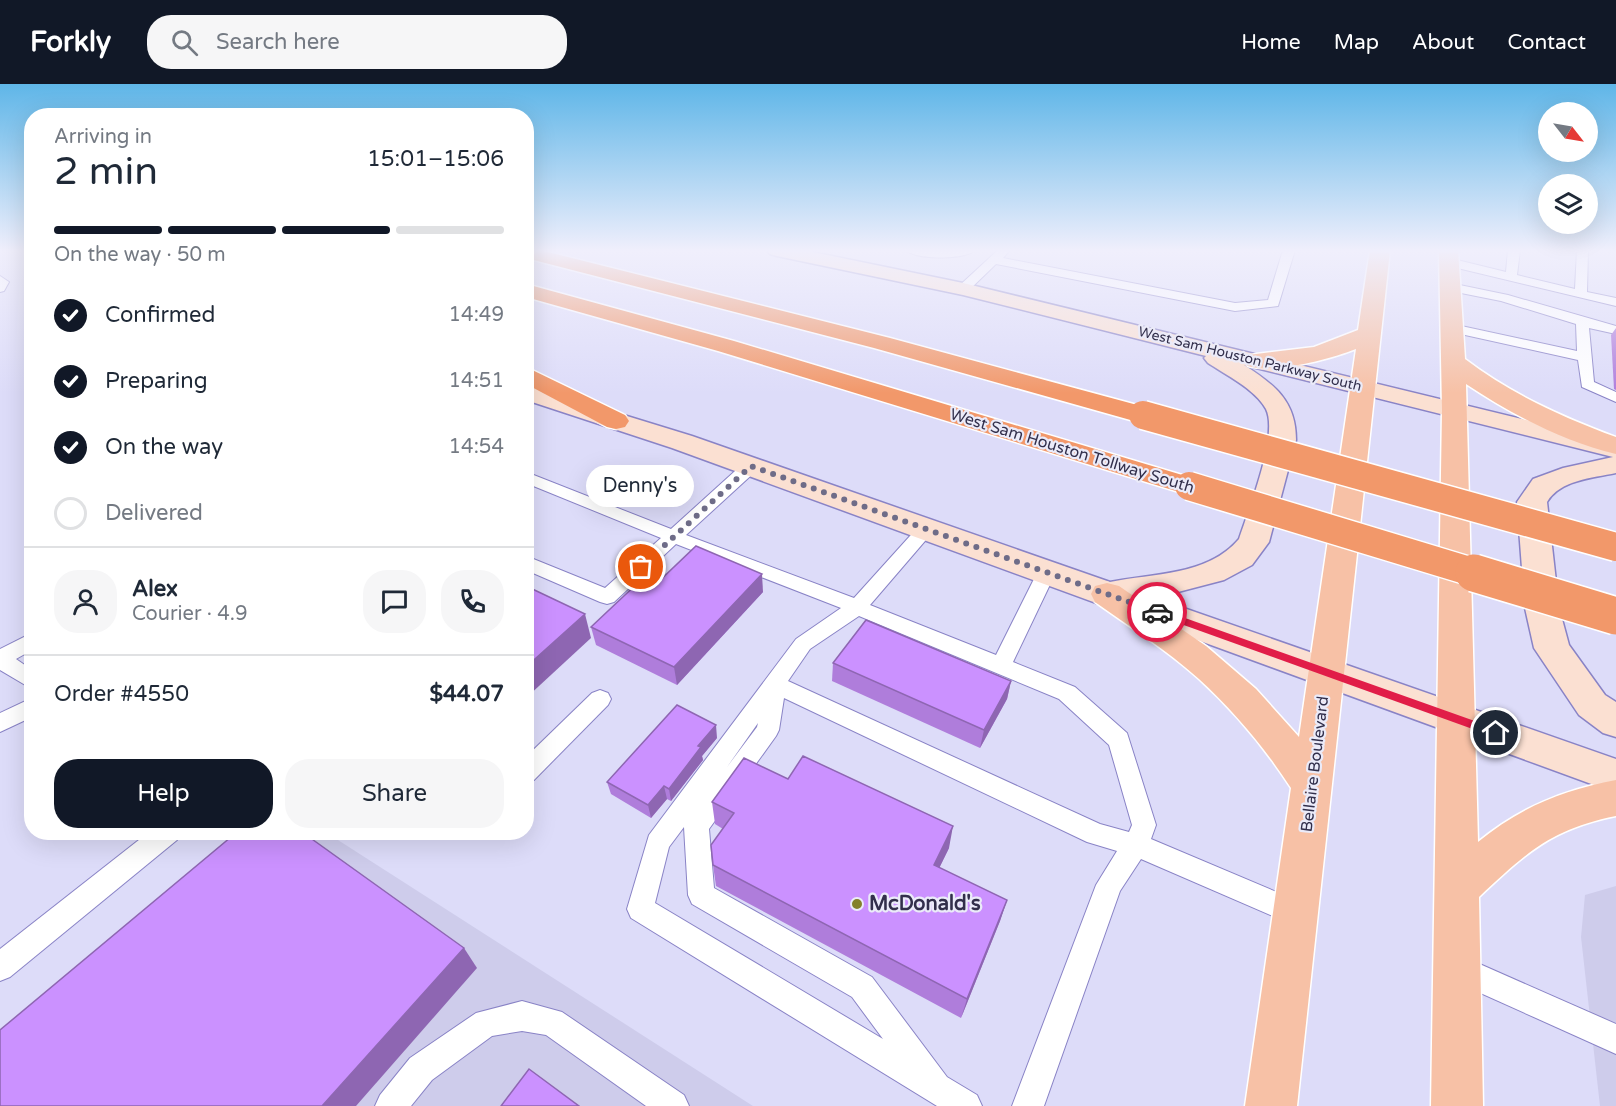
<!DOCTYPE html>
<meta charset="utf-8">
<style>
body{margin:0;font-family:"Varela Round",sans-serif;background:#f6f6f7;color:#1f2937;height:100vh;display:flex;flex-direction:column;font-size:22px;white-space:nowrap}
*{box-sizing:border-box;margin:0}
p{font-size:20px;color:#747a83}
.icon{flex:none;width:33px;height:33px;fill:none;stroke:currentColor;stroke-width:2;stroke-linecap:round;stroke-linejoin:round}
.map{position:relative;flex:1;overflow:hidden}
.details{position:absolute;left:24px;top:24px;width:510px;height:732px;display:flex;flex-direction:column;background:#fff;border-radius:24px;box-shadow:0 6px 24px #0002}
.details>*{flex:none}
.needle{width:39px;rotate:121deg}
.fabs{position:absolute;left:1538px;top:18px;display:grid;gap:12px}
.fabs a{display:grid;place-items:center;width:60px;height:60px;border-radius:50%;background:#fff;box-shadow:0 6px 24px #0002;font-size:30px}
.pin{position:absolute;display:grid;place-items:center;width:51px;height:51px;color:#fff;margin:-26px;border:3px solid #fff;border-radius:50%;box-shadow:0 2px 6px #0007}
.courier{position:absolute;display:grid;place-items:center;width:60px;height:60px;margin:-30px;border:4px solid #e11d48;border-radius:50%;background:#fff;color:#222;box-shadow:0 2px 8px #0007}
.bubble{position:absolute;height:42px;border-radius:21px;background:#fff;box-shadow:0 6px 24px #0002;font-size:20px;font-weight:600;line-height:42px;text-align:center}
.headline em{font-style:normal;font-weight:600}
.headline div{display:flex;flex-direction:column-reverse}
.headline{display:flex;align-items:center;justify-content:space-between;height:102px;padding:0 30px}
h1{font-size:39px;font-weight:600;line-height:45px}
.bar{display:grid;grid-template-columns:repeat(4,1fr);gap:9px 6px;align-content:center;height:72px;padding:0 30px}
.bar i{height:8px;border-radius:4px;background:#e0e1e3}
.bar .on{background:#111827}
.bar p{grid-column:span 4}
.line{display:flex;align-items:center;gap:15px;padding:0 30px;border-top:2px solid #e0e1e3}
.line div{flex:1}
.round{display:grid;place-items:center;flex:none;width:63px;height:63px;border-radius:24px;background:#f6f6f7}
ol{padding:0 30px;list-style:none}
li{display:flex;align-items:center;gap:18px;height:66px}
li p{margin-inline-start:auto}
li .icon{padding:6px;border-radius:50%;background:#111827;color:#fff;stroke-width:4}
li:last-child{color:#747a83}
li i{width:33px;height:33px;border:3px solid #e0e1e3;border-radius:50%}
.button{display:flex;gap:12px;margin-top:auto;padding:12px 30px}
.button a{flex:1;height:69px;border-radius:24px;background:#111827;color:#fff;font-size:24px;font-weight:600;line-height:69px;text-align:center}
.button a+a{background:#f6f6f7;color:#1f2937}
header{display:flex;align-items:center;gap:36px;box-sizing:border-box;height:84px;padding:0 30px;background:#111827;color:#fff}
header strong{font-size:28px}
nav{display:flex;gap:33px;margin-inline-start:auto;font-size:21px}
.search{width:420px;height:54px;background:#f6f6f7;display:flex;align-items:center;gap:15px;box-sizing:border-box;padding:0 21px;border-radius:24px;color:#747a83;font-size:22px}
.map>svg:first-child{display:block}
</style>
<header>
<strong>Forkly</strong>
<div class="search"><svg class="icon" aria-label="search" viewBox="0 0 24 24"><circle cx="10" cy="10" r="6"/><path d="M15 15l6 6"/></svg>Search here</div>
<nav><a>Home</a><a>Map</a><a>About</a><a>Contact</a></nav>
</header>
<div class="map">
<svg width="1616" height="1022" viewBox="0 0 1616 1022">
<rect width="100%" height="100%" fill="#dddcf9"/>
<!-- built -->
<g fill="#cecceb">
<path d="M268,749H327L753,1022H0V975Z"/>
<path d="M1616,802V1022H1600L1581,853L1585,811Z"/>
</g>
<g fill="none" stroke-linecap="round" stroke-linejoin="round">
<defs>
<g id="service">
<path d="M905,166H976C963,176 918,176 905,166Z"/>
<path d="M998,166H1010L1003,174L1235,219L1268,216L1283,166H1295L1278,222L1235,227L996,180L967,208H959L957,205L959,202Z"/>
<path d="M1508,166H1520L1517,191L1575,205L1577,166H1588L1587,208L1616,214V222L1445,181L1443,178L1449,174L1506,188Z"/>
<path d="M0,192L9,198L4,207L0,208Z"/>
<path d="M1450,199L1508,211L1616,242V250L1589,244L1594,298L1616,308V318L1582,303L1578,276L1447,247L1445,244L1447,241L1452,240L1577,267L1576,240L1501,217L1446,206L1444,203Z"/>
<path d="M751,377L759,382L757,386L686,451L854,514L919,442H931L934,446L931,450L870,521L996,571L1040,483L1047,482L1054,483L1056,488L1013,578L1075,603L1127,649L1156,741L1151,755L1305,820L1309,829L1305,838L1296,842L1141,775L1120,807L1044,1022H1012L1096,801L1117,767L1087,758L784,614L779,646L776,652L709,745L714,804L872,893L947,993L977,1011L982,1022H937L631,834L627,825L649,751L796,555L841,524L676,460L614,518L607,520L600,518L526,486V472L605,504L661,454L526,399V388L671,445L745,378ZM859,532L1059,615L1109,661L1132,741L1129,748L1100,740L788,597L810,565ZM758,639L757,643L727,683ZM684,743L688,811L692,820L852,913L883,955L655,819L669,763Z"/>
<path d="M32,549V566L16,575L32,586V605L0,586V565Z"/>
<path d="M600,606L608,609L611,615L608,621L534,696L526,699V673L592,609Z"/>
<path d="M32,614V633L0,648V629Z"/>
<path d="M149,748H180L177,756L10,893L0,897V865Z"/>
<path d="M1457,870L1616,940V970L1447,894L1443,884L1447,874Z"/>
<path d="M522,917L562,928L684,1011L689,1022H646L546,951L522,947L492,952L432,996L411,1022H375L380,1011L410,974L476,929Z"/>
</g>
<path id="secondary" d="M767,166H803L963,199L1616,358V389C1592,394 1560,396 1547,418L1559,524L1569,561L1605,611L1616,618V653L1603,649L1579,631L1534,564L1525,524L1517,418L1533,395L1563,384L1613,373L1244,281C1275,301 1296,317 1296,356L1269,458L1252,481L1224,496L1155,514L1616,675V709L672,364L526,316V301L692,352L1110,498C1153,489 1208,492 1239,455C1248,427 1279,351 1266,325C1255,305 1226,291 1208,279L1204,274L1206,272L963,211L777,172L770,170Z"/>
<g id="primary">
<path d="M1370,166H1390L1297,1022H1245L1291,704C1265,664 1234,627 1199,595C1167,566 1130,543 1095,518L1091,510L1095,502L1107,499L1119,502L1206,562L1256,605L1299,653L1356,265C1328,276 1276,289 1248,282L1244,277L1248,272L1256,270L1314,263L1358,246Z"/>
<path d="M1439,166H1458L1465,275C1511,310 1562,333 1616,353V370C1563,357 1511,330 1466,300L1478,758C1519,724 1563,706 1616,696V732C1551,745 1526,769 1479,813L1483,1022H1431L1442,326Z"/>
</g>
<g id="motorway">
<path d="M526,166H540L890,254L1152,325L1156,331L1152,337L1143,339L1134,337L874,264L526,174Z"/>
<path d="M526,200L734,257L1199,396L1203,402L1199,408L1189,411L1179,408L718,267L526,213Z"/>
<path d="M526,283L625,331L629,337L625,343L616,345L607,343L526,300Z"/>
</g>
</defs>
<!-- service casing -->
<use href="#service" stroke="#8983c6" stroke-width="2"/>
<!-- secondary casing -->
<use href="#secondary" stroke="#8983c6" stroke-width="3"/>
<!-- primary casing -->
<use href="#primary" stroke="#fff" stroke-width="3"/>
<!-- motorway casing -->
<use href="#motorway" stroke="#fff" stroke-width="3"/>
<!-- service -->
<use href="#service" fill="#fff" fill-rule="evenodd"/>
<!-- secondary -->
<use href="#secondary" fill="#fbe0d2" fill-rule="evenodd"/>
<!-- primary -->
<use href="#primary" fill="#f7c1a6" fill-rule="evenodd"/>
<!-- motorway -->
<use href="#motorway" fill="#f2986a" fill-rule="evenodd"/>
<defs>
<g id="motorway-bridge-far1">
<path d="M1143,331L1616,463"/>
<path d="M1189,402L1479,490"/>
</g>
<path id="motorway-bridge" d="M1474,489L1616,532"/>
</defs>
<!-- motorway-bridge-far1 casing -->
<use href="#motorway-bridge-far1" stroke="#fff" stroke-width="31" stroke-linecap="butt"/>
<!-- motorway-bridge casing -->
<use href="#motorway-bridge" stroke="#fff" stroke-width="40" stroke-linecap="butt"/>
<!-- motorway-bridge-far1 -->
<use href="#motorway-bridge-far1" stroke="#f2986a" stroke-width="28"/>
<!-- motorway-bridge -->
<use href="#motorway-bridge" stroke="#f2986a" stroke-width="37"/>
</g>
<!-- wall -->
<g fill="#af7ddb">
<path d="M1616,244V306L1614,305L1611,251Z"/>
<path d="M655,501L763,508L677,601L596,561L591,543Z"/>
<path d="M833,579L1011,597L1007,615L980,664L832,597Z"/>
<path d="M717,654L702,672L703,676L671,717L667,715L651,734L611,710L607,698Z"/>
<path d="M788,695L949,764L939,784L1007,816L1000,837L961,934L716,802L713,781L723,745L715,740L712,718Z"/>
</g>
<!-- shaded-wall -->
<g fill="#8e66b2">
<path d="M762,490L763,508L677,601L674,583Z"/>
<path d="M585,530L591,554L526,614V583Z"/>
<path d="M1011,597L1007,615L980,664L984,646Z"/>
<path d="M716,641L717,654L702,672L703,676L671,717L669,705L698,662Z"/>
<path d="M664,702L667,715L651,734L648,721Z"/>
<path d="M953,742L949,764L930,803L934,781Z"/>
<path d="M1007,816L1000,837L961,934L967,915Z"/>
<path d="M464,864L477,884L356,1022H322Z"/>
</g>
<!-- building -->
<g fill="#cb91ff" stroke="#8e66b2" stroke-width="1.5">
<path d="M696,462L762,490L674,583L591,543L642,495L655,501Z"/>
<path d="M526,502L585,530L526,583Z"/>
<path d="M866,536L1011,597L984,646L833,579Z"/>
<path d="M677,621L716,641L698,662L701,663L669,705L664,702L648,721L607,698Z"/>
<path d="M803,672L953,742L934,781L1007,816L967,915L713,781L711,761L734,729L712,718L744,674L788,695Z"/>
<path d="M237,748H302L464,864L322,1022H0V946Z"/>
<path d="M529,985L579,1022H501Z"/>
</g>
<!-- sky -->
<linearGradient id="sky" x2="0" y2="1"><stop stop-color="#5fb6e8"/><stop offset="0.54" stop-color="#f0effc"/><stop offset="1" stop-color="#f0effc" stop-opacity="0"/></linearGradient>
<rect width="1616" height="309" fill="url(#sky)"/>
<!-- route -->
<path fill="#e11d48" d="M1157,524L1500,646L1502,649L1500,652H1492L1153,530V525Z"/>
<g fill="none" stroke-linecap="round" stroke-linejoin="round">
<!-- done -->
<path stroke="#6e6c88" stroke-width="6" stroke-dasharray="0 10.8" d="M641,483L751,382L1157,528"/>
</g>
<!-- markers -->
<circle fill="#84812a" stroke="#ebebf9" stroke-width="2" cx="857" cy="820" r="6"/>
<g text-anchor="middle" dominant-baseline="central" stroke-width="4.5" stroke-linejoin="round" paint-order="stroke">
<!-- far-street labels -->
<g font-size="14" fill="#322f4b" stroke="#ebebf9">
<text transform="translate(1250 275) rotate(14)">West Sam Houston Parkway South</text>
</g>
<!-- street labels -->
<g font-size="16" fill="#322f4b" stroke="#ebebf9">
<text transform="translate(1072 367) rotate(17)">West Sam Houston Tollway South</text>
<text transform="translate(1315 680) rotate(-83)">Bellaire Boulevard</text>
</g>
<!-- near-poi labels -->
<g font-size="20" font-weight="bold" fill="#322f4b" stroke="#ebebf9" text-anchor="start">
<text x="869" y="820">McDonald's</text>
</g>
</g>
</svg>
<div class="fabs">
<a><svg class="needle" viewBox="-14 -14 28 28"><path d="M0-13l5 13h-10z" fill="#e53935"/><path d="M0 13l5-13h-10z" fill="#747a83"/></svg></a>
<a><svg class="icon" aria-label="layers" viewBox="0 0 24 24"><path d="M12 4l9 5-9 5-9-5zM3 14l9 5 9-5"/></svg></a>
</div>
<div class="pin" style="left:641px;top:483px;background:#ea580c"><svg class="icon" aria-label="bag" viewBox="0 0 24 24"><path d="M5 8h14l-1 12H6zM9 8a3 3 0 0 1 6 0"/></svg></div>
<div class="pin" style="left:1496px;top:649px;background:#1f2937"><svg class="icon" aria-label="home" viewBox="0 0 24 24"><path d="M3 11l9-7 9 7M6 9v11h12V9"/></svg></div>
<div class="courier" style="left:1157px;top:528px"><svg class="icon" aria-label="car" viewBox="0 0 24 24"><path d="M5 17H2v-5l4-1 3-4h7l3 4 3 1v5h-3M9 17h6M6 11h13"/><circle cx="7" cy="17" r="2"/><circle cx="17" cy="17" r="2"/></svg></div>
<div class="bubble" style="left:586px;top:381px;width:108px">Denny's</div>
<section class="details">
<div class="headline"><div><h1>2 min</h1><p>Arriving in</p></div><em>15:01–15:06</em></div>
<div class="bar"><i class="on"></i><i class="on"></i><i class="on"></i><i></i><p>On the way · 50 m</p></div>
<ol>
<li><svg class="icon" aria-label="check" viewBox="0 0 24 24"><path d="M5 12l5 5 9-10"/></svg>Confirmed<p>14:49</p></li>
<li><svg class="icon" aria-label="check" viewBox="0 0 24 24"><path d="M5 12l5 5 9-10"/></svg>Preparing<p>14:51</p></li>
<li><svg class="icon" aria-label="check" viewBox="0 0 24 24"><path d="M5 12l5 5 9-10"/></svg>On the way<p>14:54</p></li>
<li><i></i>Delivered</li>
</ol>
<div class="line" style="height:108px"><a class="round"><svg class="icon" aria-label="person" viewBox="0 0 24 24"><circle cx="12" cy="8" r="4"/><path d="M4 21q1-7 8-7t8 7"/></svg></a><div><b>Alex</b><p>Courier · 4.9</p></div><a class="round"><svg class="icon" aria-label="chat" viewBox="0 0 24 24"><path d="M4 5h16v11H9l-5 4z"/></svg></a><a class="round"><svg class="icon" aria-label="phone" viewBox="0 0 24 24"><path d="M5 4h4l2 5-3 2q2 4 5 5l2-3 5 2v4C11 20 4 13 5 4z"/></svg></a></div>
<div class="line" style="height:78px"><div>Order #4550</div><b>$44.07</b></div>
<div class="button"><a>Help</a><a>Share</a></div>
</section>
</div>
